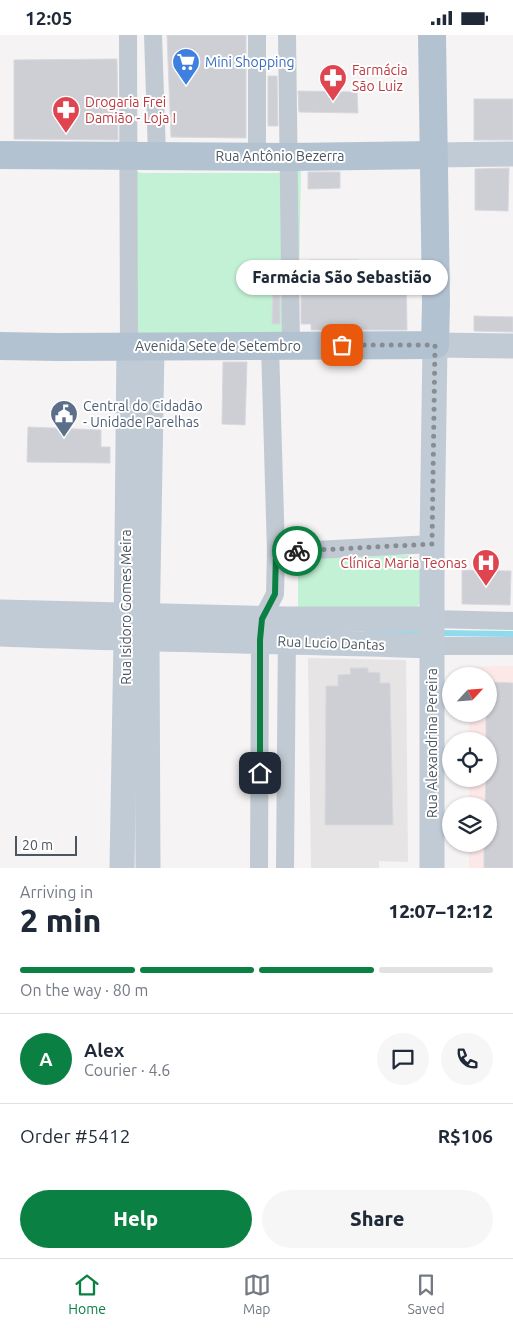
<!DOCTYPE html>
<meta charset="utf-8">
<style>
body{margin:0;font-family:Ubuntu,sans-serif;background:#f6f6f7;color:#1f2937;height:100vh;display:flex;flex-direction:column;font-size:19px;white-space:nowrap}
*{box-sizing:border-box;margin:0}
p{font-size:16px;color:#747a83}
.icon{flex:none;width:28px;height:28px;fill:none;stroke:currentColor;stroke-width:2;stroke-linecap:round;stroke-linejoin:round}
.map{position:relative;height:833px;overflow:hidden}
.panel{display:flex;flex-direction:column;background:#fff;flex:1}
.panel>*{flex:none}
.needle{width:32px;rotate:64deg}
.controls{position:absolute;left:442px;top:632px;display:grid;gap:10px}
.controls a{display:grid;place-items:center;width:55px;height:55px;border-radius:50%;background:#fff;box-shadow:0 1px 4px #0004;font-size:25px}
.scale{position:absolute;left:15px;bottom:12px;width:62px;box-sizing:border-box;padding-left:5px;border:2px solid #4a5661;border-top:0;font-size:14px;line-height:18px;white-space:nowrap;color:#4a5661;-webkit-text-stroke:4px #fff;paint-order:stroke}
.pin{position:absolute;display:grid;place-items:center;width:42px;height:42px;color:#fff;margin:-21px;border-radius:10px;box-shadow:0 2px 8px #0006}
.courier{position:absolute;display:grid;place-items:center;width:50px;height:50px;margin:-25px;border:4px solid #0b8043;border-radius:50%;background:#fff;color:#222;box-shadow:0 1px 6px #0007}
.bubble{position:absolute;height:35px;border-radius:18px;background:#fff;box-shadow:0 1px 4px #0004;font-size:16px;font-weight:800;line-height:35px;text-align:center}
.overview em{font-style:normal;font-weight:800}
.overview div{display:flex;flex-direction:column-reverse}
.overview{display:flex;align-items:center;justify-content:space-between;height:85px;padding:0 20px}
h1{font-size:32px;font-weight:800;line-height:38px}
.bar{display:grid;grid-template-columns:repeat(4,1fr);gap:8px 5px;align-content:center;height:60px;padding:0 20px}
.bar i{height:6px;border-radius:4px;background:#e0e1e3}
.bar .active{background:#0b8043}
.bar p{grid-column:span 4}
.line{display:flex;align-items:center;gap:12px;padding:0 20px;border-top:1px solid #e0e1e3}
.line div{flex:1}
.round{display:grid;place-items:center;flex:none;width:52px;height:52px;border-radius:26px;background:#f6f6f7}
.action{display:flex;gap:10px;margin-top:auto;padding:10px 20px}
.action a{flex:1;height:58px;border-radius:30px;background:#0b8043;color:#fff;font-size:20px;font-weight:800;line-height:58px;text-align:center}
.action a+a{background:#f6f6f7;color:#1f2937}
.status{display:flex;justify-content:space-between;align-items:center;height:35px;padding:0 25px;background:#fff;direction:ltr}
.status svg{height:14px;fill:currentColor}
.tabs{display:flex;justify-content:space-around;align-items:center;height:70px;border-top:1px solid #e0e1e3;background:#fff;font-size:14px;color:#747a83}
.tabs a{display:grid;justify-items:center;gap:2px}
.tabs .active{color:#0b8043}
.map>svg:first-child{display:block}
</style>
<div class="status"><b>12:05</b><svg viewBox="0 0 49 12"><path d="M0 12V9h3v3zM5 12V6h3v6zM10 12V3h3v9zM15 12V0h3v12zM26 1h20v11H26zM47 4h2v5h-2z"/></svg></div>
<div class="map">
<svg width="513" height="833" viewBox="0 0 513 833">
<rect width="100%" height="100%" fill="#f5f3f3"/>
<!-- education -->
<path fill="#e6e4e5" d="M308,623L406,625L408,827L379,826V833H311Z"/>
<!-- medical -->
<path fill="#fce8e6" d="M513,631V833H469V809H489V771H469V744H489V706H469V679H489V641H469V632Z"/>
<!-- green -->
<g fill="#c3f1d5">
<path d="M301,130L298,307L124,309L123,131L141,138H283Z"/>
<path d="M307,520H409L416,523L422,531V566L414,576L298,572V530L300,525Z"/>
</g>
<g fill="none" stroke-linecap="round" stroke-linejoin="round">
<!-- stream -->
<g stroke="#90daee" stroke-width="6">
<path d="M367,597L427,598"/>
<path d="M437,598L513,599"/>
</g>
</g>
<!-- building -->
<g fill="#cdcfd5" stroke="#d7d9de">
<path d="M167,0H246V103L171,102Z"/>
<path d="M117,24L118,105L14,104V25Z"/>
<path d="M268,41H277L278,91H268Z"/>
<path d="M298,56L357,57L358,78L299,77Z"/>
<rect x="474" y="64" width="39" height="41"/>
<path d="M509,133L508,176L475,175V134Z"/>
<path d="M308,137H340V153L308,154Z"/>
<path d="M309,225H358V230H406L407,295H311V289H301V244H310Z"/>
<path d="M273,244H280V289H272Z"/>
<path d="M474,281L513,282V297L474,296Z"/>
<path d="M223,327H247L245,390L222,389Z"/>
<path d="M28,392L101,395V412H110V428L27,427Z"/>
<path d="M462,535L511,536L510,570L462,569Z"/>
<path d="M350,633H368V637L380,638V648H390L393,790H325L326,651H338V640L351,639Z"/>
<path d="M489,647L513,648V833H484V809H489V771H485L486,744H489V706H486V679H489Z"/>
</g>
<g fill="none" stroke-linecap="round" stroke-linejoin="round">
<!-- street -->
<g stroke="#c1cad2" stroke-width="18">
<path d="M128,0L129,312"/>
<path d="M153,0L157,120"/>
<path d="M257,0V122"/>
<path d="M287,0L291,311"/>
<path d="M276,517L432,509"/>
<path d="M433,584L513,586"/>
<path d="M433,611H513"/>
<path d="M259,833L260,605L262,584L275,559L276,517L270,311"/>
<path d="M285,833L287,596"/>
</g>
<!-- secondary -->
<g stroke="#c1cbd6" stroke-width="25">
<path d="M433,120L513,119"/>
<path d="M0,577L287,584H433"/>
<path d="M0,599C144,605 288,606 433,611"/>
<path d="M122,833L126,604L129,312"/>
<path d="M148,833L147,604L152,312"/>
<path d="M432,833V509L435,310L513,311"/>
</g>
<!-- primary -->
<g stroke="#b3c2d1" stroke-width="28">
<path d="M0,120L290,122L433,120"/>
<path d="M0,311L59,312L435,310L436,268L432,0"/>
</g>
</g>
<g fill="none" stroke-linecap="round" stroke-linejoin="round">
<!-- done -->
<path stroke="#868d94" stroke-width="5" stroke-dasharray="0 9" d="M297,516L432,509L435,310H342"/>
<!-- route -->
<path stroke="#0b8043" stroke-width="6" d="M260,738V605L262,584L275,559L276,516H297"/>
</g>
<!-- icons -->
<defs>
<symbol id="supermarket-pin" viewBox="-11 -11 22 30"><path d="M0 17L-7.5 6A9.5 9.5 0 1 1 7.5 6Z" fill="#3f7fe0" stroke="#fff"/><path d="M-6-5.5h2.5l.6 2H6L4.5 2H-2.5L-4.4-4H-6ZM-1.5 3.2a1.3 1.3 0 1 0 .1 0ZM3 3.2a1.3 1.3 0 1 0 .1 0Z" fill="#fff"/></symbol>
<symbol id="pharmacy-pin" viewBox="-11 -11 22 30"><path d="M0 17L-7.5 6A9.5 9.5 0 1 1 7.5 6Z" fill="#e0444e" stroke="#fff"/><path d="M-2-6h4v4h4v4h-4v4h-4v-4h-4v-4h4Z" fill="#fff"/></symbol>
<symbol id="civic-pin" viewBox="-11 -11 22 30"><path d="M0 17L-7.5 6A9.5 9.5 0 1 1 7.5 6Z" fill="#5c6f8a" stroke="#fff"/><path d="M-.6-6.5H3V-4.5H.6V-3L4-1V1h2V6H-6V1h2V-1L-.6-3ZM-1.2 2.5V6h2.4V2.5Z" fill="#fff"/></symbol>
<symbol id="hospital-pin" viewBox="-11 -11 22 30"><path d="M0 17L-7.5 6A9.5 9.5 0 1 1 7.5 6Z" fill="#e0444e" stroke="#fff"/><path d="M-5-5h3v3.5h4V-5h3V5h-3V1.5h-4V5h-3Z" fill="#fff"/></symbol>
</defs>
<g fill-rule="evenodd">
<use href="#supermarket-pin" x="170" y="11" width="32" height="43"/>
<use href="#pharmacy-pin" x="317" y="27" width="32" height="43"/>
<use href="#pharmacy-pin" x="50" y="59" width="32" height="43"/>
<use href="#civic-pin" x="48" y="363" width="32" height="43"/>
<use href="#hospital-pin" x="470" y="512" width="32" height="43"/>
</g>
<g text-anchor="middle" dominant-baseline="central" stroke-width="4" stroke-linejoin="round" paint-order="stroke">
<!-- shop labels -->
<g font-size="14" fill="#366cbe" stroke="#fff" text-anchor="start">
<text x="205" y="27">Mini Shopping</text>
</g>
<!-- health labels -->
<g font-size="14" fill="#be3a42" stroke="#fff" text-anchor="start">
<text x="352" y="35">Farmácia<tspan x="352" dy="16">São Luiz</tspan></text>
<text x="85" y="67">Drogaria Frei<tspan x="85" dy="16">Damião - Loja I</tspan></text>
<text x="467" y="528" text-anchor="end">Clínica Maria Teonas</text>
</g>
<!-- street labels -->
<g font-size="14" fill="#4a5661" stroke="#fff">
<text x="280" y="121">Rua Antônio Bezerra</text>
<text x="218" y="311">Avenida Sete de Setembro</text>
<text transform="translate(126 572) rotate(-90)">Rua Isidoro Gomes Meira</text>
<text transform="translate(331 608) rotate(2)">Rua Lucio Dantas</text>
<text transform="translate(432 708) rotate(-90)">Rua Alexandrina Pereira</text>
</g>
<!-- service labels -->
<g font-size="14" fill="#4e5e75" stroke="#fff" text-anchor="start">
<text x="83" y="371">Central do Cidadão<tspan x="83" dy="16">- Unidade Parelhas</tspan></text>
</g>
</g>
</svg>
<div class="controls">
<a><svg class="needle" viewBox="-14 -14 28 28"><path d="M0-13l5 13h-10z" fill="#e53935"/><path d="M0 13l5-13h-10z" fill="#747a83"/></svg></a>
<a><svg class="icon" aria-label="locate" viewBox="0 0 24 24"><circle cx="12" cy="12" r="6"/><path d="M12 2v4M12 18v4M2 12h4M18 12h4"/></svg></a>
<a><svg class="icon" aria-label="layers" viewBox="0 0 24 24"><path d="M12 4l9 5-9 5-9-5zM3 14l9 5 9-5"/></svg></a>
</div>
<div class="scale">20 m</div>
<div class="pin" style="left:342px;top:310px;background:#ea580c"><svg class="icon" aria-label="bag" viewBox="0 0 24 24"><path d="M5 8h14l-1 12H6zM9 8a3 3 0 0 1 6 0"/></svg></div>
<div class="pin" style="left:260px;top:738px;background:#1f2937"><svg class="icon" aria-label="home" viewBox="0 0 24 24"><path d="M3 11l9-7 9 7M6 9v11h12V9"/></svg></div>
<div class="courier" style="left:297px;top:516px"><svg class="icon" aria-label="bike" viewBox="0 0 24 24"><circle cx="6" cy="16" r="4"/><circle cx="18" cy="16" r="4"/><path d="M6 16l4-8h5l3 8M10 8l3 8H6M13 5h3"/></svg></div>
<div class="bubble" style="left:236px;top:225px;width:212px">Farmácia São Sebastião</div>
</div>
<section class="panel">
<div class="overview"><div><h1>2 min</h1><p>Arriving in</p></div><em>12:07–12:12</em></div>
<div class="bar"><i class="active"></i><i class="active"></i><i class="active"></i><i></i><p>On the way · 80 m</p></div>
<div class="line" style="height:90px"><b class="round" style="background:#0b8043;color:#fff">A</b><div><b>Alex</b><p>Courier · 4.6</p></div><a class="round"><svg class="icon" aria-label="chat" viewBox="0 0 24 24"><path d="M4 5h16v11H9l-5 4z"/></svg></a><a class="round"><svg class="icon" aria-label="phone" viewBox="0 0 24 24"><path d="M5 4h4l2 5-3 2q2 4 5 5l2-3 5 2v4C11 20 4 13 5 4z"/></svg></a></div>
<div class="line" style="height:65px"><div>Order #5412</div><b>R$106</b></div>
<div class="action"><a>Help</a><a>Share</a></div>
</section>
<nav class="tabs">
<a class="active"><svg class="icon" aria-label="home" viewBox="0 0 24 24"><path d="M3 11l9-7 9 7M6 9v11h12V9"/></svg>Home</a>
<a><svg class="icon" aria-label="map" viewBox="0 0 24 24"><path d="M3 6l6-2 6 2 6-2v14l-6 2-6-2-6 2zM9 4v14M15 6v14"/></svg>Map</a>
<a><svg class="icon" aria-label="saved" viewBox="0 0 24 24"><path d="M7 4h10v16l-5-4-5 4z"/></svg>Saved</a>
</nav>
